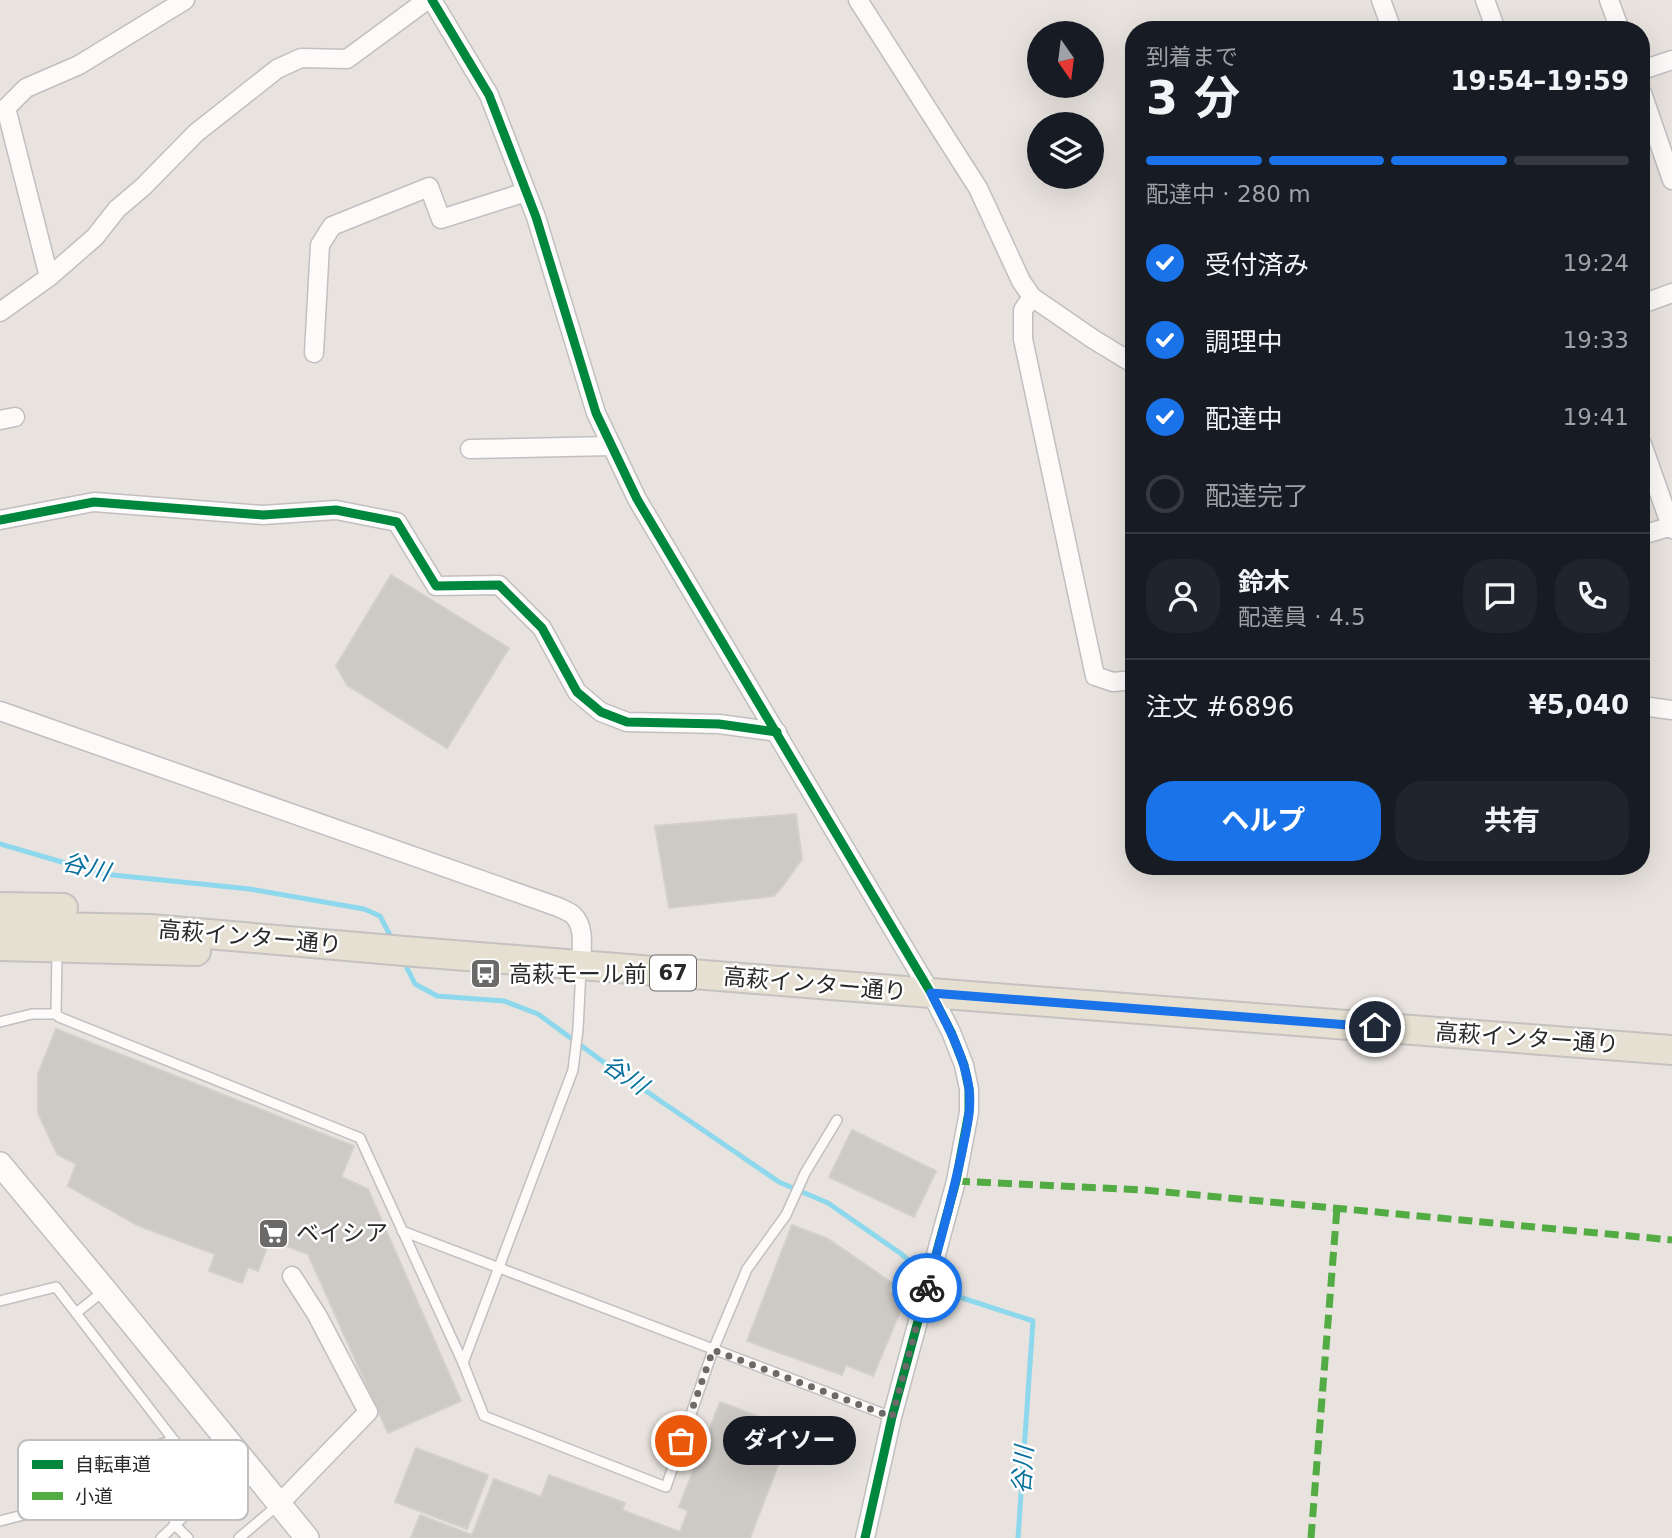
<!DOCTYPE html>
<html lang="ja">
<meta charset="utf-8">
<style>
body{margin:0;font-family:"DejaVu Sans","Noto Sans JP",sans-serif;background:#20242c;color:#f1f3f6;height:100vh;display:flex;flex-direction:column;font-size:26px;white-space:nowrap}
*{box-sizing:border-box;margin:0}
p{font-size:23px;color:#9ea1a6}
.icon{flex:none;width:38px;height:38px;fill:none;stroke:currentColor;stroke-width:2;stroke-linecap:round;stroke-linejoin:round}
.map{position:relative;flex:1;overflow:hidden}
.details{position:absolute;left:1125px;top:21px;width:525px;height:854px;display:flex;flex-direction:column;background:#171b24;border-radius:28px;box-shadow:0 7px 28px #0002}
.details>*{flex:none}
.needle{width:46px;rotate:166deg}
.tools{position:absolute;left:1027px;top:21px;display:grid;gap:14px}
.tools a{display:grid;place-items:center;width:77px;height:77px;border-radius:50%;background:#171b24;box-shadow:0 7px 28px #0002;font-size:35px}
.pin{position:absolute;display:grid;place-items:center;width:60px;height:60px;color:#fff;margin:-30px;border:4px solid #fff;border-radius:50%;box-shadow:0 2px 7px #0007}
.courier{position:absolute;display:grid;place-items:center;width:70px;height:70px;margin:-35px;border:5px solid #1a73e8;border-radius:50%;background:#fff;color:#222;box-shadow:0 2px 9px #0007}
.bubble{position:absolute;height:49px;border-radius:24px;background:#171b24;box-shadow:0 7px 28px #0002;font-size:23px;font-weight:700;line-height:49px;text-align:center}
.summary em{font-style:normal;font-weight:700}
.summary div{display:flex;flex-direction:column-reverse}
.summary{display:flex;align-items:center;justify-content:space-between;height:119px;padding:0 21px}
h1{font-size:46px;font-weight:700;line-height:52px}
.bar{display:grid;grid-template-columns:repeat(4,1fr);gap:10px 7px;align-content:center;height:84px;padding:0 21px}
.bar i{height:9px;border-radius:5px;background:#363941}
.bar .selected{background:#1a73e8}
.bar p{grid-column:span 4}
.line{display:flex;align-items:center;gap:18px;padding:0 21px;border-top:2px solid #363941}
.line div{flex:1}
.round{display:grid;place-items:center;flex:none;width:74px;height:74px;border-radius:28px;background:#20242c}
ol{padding:0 21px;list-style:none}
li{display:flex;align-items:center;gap:21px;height:77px}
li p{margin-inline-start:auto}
li .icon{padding:7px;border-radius:50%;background:#1a73e8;color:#fff;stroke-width:4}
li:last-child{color:#9ea1a6}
li i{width:38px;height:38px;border:4px solid #363941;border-radius:50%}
.cta{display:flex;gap:14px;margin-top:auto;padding:14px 21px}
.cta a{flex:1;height:80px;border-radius:28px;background:#1a73e8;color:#fff;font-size:28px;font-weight:700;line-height:80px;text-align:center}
.cta a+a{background:#20242c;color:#f1f3f6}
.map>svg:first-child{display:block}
</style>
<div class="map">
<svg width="1672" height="1538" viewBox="0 0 1672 1538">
<rect width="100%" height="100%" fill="#e8e3de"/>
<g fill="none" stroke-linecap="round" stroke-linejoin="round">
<!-- stream -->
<g stroke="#8ed8ed" stroke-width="5">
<path d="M0,844L103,874L250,889L364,909L380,916L392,939"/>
<path d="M403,960L415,984L437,996L504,1001L538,1014L602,1061L779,1182L828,1203L900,1253L926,1275"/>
<path d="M934,1281L947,1293L1033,1321L1018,1538"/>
</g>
</g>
<!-- building -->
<g fill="#cdc9c5" stroke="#d3cfca" stroke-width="2">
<path d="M391,575L509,648L447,748L347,685L336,666Z"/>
<path d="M796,814L802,859L782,887L774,896L669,908L655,826Z"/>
<path d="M56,1029L354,1146L341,1177L368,1189L461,1401L388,1433L308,1254L270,1240L258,1271L248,1267L242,1283L209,1271L215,1254L139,1226L68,1186L76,1164L57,1154L38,1113V1074Z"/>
<path d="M852,1130L936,1171L914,1217L829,1177Z"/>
<path d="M792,1225L828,1239L892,1283L889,1291L906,1298L873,1376L846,1365L842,1375L747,1341Z"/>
<path d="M720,1402L792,1429L750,1538H411L420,1515L472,1535L494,1479L541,1497L549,1475L625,1503L622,1510L680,1532L688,1511L679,1507Z"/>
<path d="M416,1448L488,1475L467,1529L395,1502Z"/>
</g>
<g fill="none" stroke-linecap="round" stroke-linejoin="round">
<defs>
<g id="service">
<path d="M56,1014L57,952"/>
<path d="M0,1022L32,1014H56L59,1017L360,1138L463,1363L484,1416L666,1487L713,1350L747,1269L786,1215L805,1173L837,1120"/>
<path d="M402,1231L892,1417"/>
<path d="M0,1301L56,1287L212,1490L161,1538"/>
<path d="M76,1313L105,1290"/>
<path d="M463,1363L573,1070L578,1029L581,969"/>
<path d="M0,1521L39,1511L66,1473L174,1440"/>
<path d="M174,1524L188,1538"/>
<path d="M239,1538L278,1505"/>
</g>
<g id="minor">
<path d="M432,0L489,95L536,217L596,413L637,499L931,993L951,1032L964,1065L969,1089V1112L956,1181L892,1417L865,1538"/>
<path d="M858,0L978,188L1021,281L1032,297L1093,339L1134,364"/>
<path d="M1381,0L1392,30"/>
<path d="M1485,0L1496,30"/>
<path d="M1609,0L1620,30"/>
<path d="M1642,70L1672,60"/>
<path d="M1642,93L1672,180"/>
<path d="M49,277L6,108L26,88L79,65L185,0"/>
<path d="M1032,297L1023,310V339L1095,676L1113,682L1134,680"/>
<path d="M1642,304L1672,293"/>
<path d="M0,312L49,277L95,237L117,209L143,187L196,133L277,69L301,58L347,59L427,0"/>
<path d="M314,353L320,245L332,226L429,187L441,219L526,192"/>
<path d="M0,420L15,417"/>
<path d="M1642,444L1672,529"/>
<path d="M470,449L612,446"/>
<path d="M0,520L94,502L263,515L336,510L397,522L436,586L499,585L542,628L577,692L601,712L627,722L719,724L777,732"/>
<path d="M1642,535L1672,526"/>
<path d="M1642,706L1672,710"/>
<path d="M0,711L558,907C562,909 570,912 573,915C586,927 581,950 581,965"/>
<path d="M279,1504L368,1412L317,1315L292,1276"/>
</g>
<path id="tertiary" d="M0,1164L105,1290L307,1538"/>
<g id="primary">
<path d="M0,907L63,908"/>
<path d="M0,926L150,929L416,952L931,993L1672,1050"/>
<path d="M0,946L196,951"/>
</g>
</defs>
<!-- service casing -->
<use href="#service" stroke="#c1bfc0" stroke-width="12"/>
<!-- minor casing -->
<use href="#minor" stroke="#c1bfc0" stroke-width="21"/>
<!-- tertiary casing -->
<use href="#tertiary" stroke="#c1bfc0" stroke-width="26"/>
<!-- primary casing -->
<use href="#primary" stroke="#c4c2c0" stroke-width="32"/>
<!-- service -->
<use href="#service" stroke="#fcfbfa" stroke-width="9"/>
<!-- minor -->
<use href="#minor" stroke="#fcfbfa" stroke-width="18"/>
<!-- tertiary -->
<use href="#tertiary" stroke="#fcfbfa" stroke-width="23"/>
<!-- primary -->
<use href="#primary" stroke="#e6e0d2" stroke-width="28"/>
<!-- quiet -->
<g stroke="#53ab44" stroke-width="7" stroke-dasharray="14 7" stroke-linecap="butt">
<path d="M956,1181L1144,1190L1672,1240"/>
<path d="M1311,1538L1337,1208"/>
</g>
<defs>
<g id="cycleway">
<path d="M432,0L489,95L536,217L596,413L637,499L931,993L951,1032L964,1065L969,1089V1112L956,1181L892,1417L865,1538"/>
<path d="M0,520L94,502L263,515L336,510L397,522L436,586L499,585L542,628L577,692L601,712L627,722L719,724L777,732"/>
</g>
</defs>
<!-- cycleway casing -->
<use href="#cycleway" stroke="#fff" stroke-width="13"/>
<!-- cycleway -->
<use href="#cycleway" stroke="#00873e" stroke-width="9"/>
</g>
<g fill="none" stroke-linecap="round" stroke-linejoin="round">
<!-- done -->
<path stroke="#6c6a68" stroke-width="7" stroke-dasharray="0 12.6" d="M681,1441L713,1350L892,1417L927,1288"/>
<!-- route -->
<path stroke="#1a73e8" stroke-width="9" d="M927,1288C940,1243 952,1198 962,1152C966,1131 972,1110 969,1088C964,1054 946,1023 931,993L1375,1027"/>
</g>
<!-- icons -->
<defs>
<symbol id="bus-square" viewBox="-11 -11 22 22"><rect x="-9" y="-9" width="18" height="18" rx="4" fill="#6c6a68" stroke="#fff"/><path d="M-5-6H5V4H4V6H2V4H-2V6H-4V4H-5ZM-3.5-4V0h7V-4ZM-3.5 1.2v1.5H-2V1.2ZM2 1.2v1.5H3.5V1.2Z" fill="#fff"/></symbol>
<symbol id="supermarket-square" viewBox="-11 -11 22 22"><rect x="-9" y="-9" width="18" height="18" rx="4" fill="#6c6a68" stroke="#fff"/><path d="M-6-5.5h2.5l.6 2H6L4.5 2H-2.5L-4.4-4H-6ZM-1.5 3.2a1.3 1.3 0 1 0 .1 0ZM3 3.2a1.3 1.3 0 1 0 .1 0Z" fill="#fff"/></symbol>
</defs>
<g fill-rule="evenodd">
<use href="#bus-square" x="468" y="956" width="35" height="35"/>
<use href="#supermarket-square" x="256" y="1216" width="35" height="35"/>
</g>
<g text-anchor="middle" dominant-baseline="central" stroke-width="5" stroke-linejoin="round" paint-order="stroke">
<!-- shield labels -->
<rect fill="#fff" stroke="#696969" stroke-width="2" x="650" y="955.5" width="46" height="35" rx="5"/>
<g font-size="21" font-weight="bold" fill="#292929">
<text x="673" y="973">67</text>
</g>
<!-- street labels -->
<g font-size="23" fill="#292929" stroke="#fff">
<text transform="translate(250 937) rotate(5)">高萩インター通り</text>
<text transform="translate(815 984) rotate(5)">高萩インター通り</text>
<text transform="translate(1527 1038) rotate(4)">高萩インター通り</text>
</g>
<!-- poi labels -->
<g font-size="23" fill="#292929" stroke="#fff" text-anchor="start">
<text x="509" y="974">高萩モール前</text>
<text x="296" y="1233">ベイシア</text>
</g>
<!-- water labels -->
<g font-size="24" font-style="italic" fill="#08719e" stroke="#fff">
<text transform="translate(86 867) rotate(14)">谷川</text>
<text transform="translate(625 1075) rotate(35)">谷川</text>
<text transform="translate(1023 1470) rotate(-86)">谷川</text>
</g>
</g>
<!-- legend -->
<rect x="18" y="1440" width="230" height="80" rx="10" fill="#fff" stroke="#bfbfbf" stroke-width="2"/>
<rect x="32" y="1460" width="31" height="9" fill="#00873e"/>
<rect x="32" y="1492" width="31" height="8" fill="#53ab44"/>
<g font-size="19" fill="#292929">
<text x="75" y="1471">自転車道</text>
<text x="75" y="1503">小道</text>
</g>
</svg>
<div class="tools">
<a><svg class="needle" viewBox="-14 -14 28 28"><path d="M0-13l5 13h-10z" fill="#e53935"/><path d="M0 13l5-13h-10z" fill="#9ea1a6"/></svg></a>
<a><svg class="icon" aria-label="layers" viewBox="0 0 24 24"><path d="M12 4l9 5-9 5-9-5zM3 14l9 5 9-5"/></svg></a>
</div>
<div class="pin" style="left:681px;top:1441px;background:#ea580c"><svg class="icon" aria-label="bag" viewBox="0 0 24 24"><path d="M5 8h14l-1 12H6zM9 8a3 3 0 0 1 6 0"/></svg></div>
<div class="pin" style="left:1375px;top:1027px;background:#1f2937"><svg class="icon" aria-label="home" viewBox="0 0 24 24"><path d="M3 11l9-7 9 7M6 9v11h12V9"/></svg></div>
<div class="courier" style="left:927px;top:1288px"><svg class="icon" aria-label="bike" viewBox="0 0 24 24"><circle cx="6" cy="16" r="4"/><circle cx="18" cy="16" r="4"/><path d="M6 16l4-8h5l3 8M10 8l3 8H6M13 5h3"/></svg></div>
<div class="bubble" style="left:723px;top:1416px;width:133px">ダイソー</div>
<section class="details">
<div class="summary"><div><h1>3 分</h1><p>到着まで</p></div><em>19:54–19:59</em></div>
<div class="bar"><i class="selected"></i><i class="selected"></i><i class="selected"></i><i></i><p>配達中 · 280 m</p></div>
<ol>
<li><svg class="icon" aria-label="check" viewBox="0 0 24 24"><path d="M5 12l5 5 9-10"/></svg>受付済み<p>19:24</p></li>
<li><svg class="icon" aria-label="check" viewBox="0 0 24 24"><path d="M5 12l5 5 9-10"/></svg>調理中<p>19:33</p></li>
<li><svg class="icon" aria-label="check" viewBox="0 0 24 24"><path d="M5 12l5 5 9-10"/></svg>配達中<p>19:41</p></li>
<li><i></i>配達完了</li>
</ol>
<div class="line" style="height:126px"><a class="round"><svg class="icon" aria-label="person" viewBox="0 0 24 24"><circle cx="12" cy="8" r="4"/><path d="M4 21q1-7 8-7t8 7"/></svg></a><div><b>鈴木</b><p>配達員 · 4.5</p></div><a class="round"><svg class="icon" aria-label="chat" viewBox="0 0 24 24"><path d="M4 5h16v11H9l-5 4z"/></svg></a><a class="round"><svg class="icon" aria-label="phone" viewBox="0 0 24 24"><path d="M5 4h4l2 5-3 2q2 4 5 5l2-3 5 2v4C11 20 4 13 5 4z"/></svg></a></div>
<div class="line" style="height:91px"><div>注文 #6896</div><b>¥5,040</b></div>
<div class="cta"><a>ヘルプ</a><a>共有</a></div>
</section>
</div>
